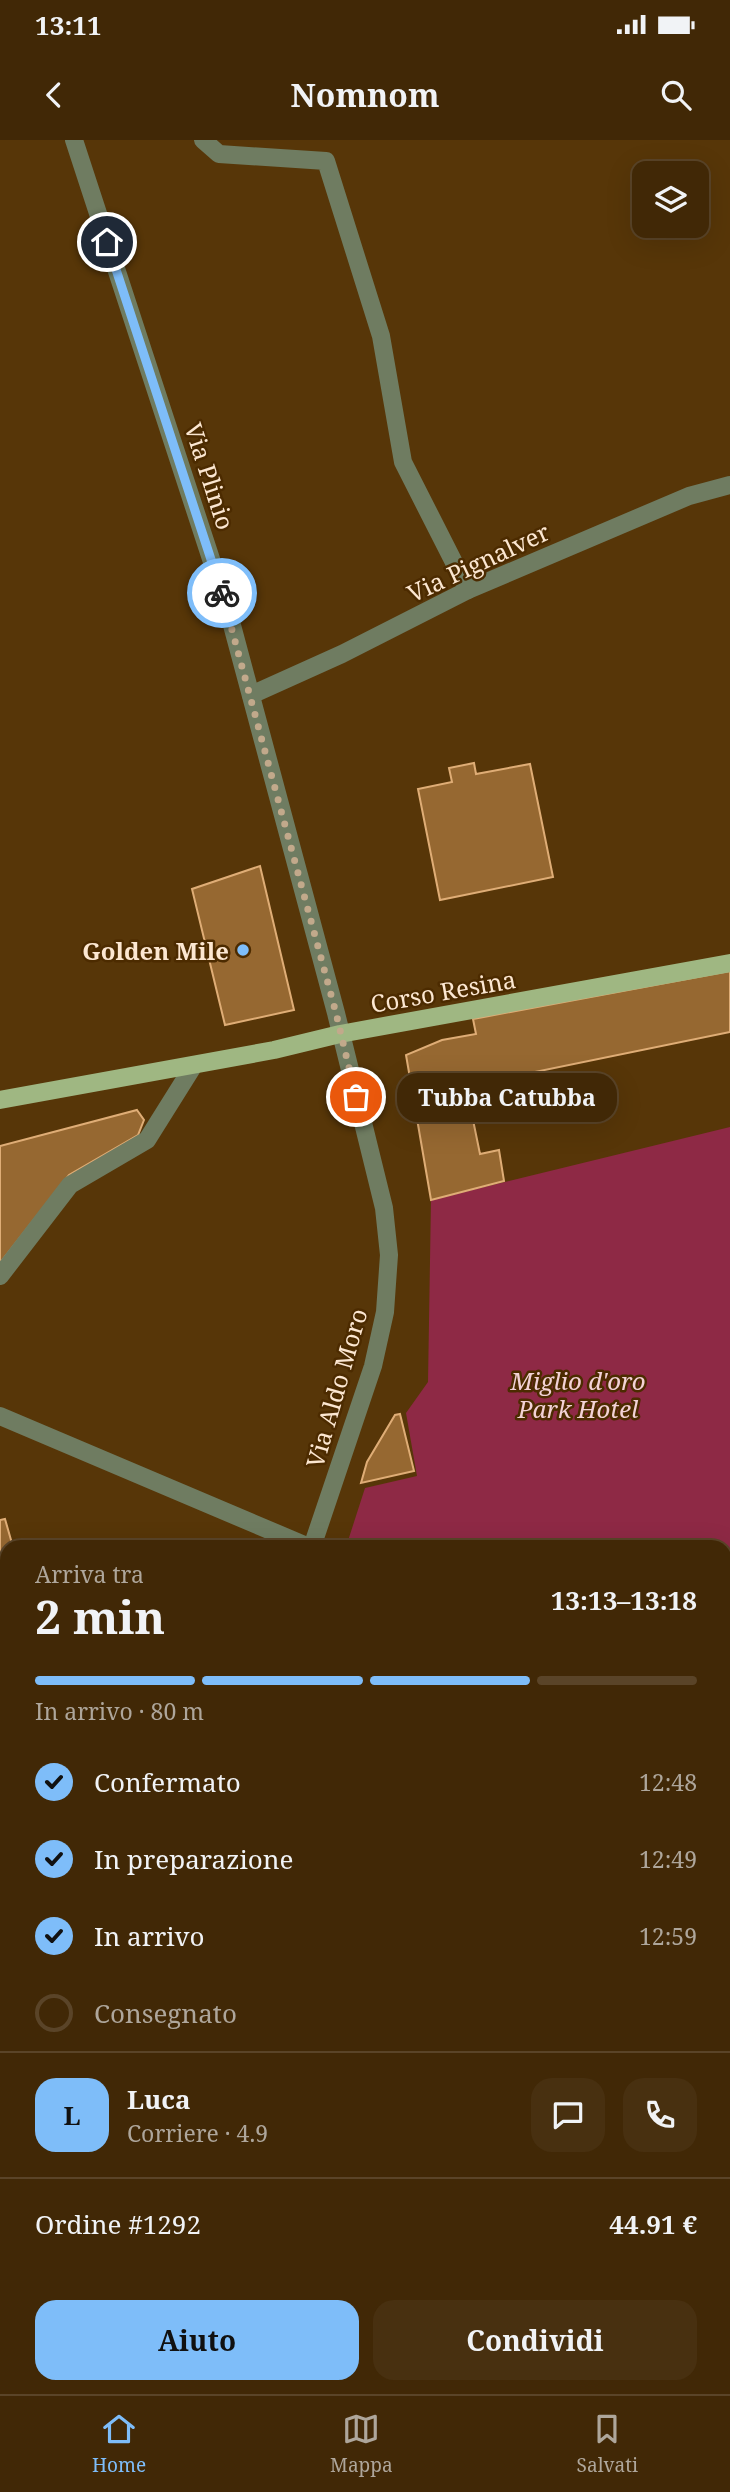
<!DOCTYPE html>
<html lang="it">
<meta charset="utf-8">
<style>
body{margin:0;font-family:"Noto Serif",serif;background:#483010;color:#f1f3f6;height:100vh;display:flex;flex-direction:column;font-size:26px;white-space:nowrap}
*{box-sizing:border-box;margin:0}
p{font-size:23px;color:#aea69b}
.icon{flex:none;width:38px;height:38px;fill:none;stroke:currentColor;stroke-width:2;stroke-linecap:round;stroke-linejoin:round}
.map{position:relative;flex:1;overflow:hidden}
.details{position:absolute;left:0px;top:1400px;width:732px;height:854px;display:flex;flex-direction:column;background:#412806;border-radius:21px 21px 0 0;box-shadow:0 7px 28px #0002,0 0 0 2px #5a4428}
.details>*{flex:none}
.tools{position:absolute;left:632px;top:21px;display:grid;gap:14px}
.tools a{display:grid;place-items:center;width:77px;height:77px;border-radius:14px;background:#412806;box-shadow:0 7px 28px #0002,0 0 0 2px #5a4428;font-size:35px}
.pin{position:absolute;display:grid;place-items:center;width:60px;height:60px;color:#fff;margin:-30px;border:4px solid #fff;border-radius:50%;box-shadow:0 2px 7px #0007}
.courier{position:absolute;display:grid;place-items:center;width:70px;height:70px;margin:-35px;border:5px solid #7ebdf9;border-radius:50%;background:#fff;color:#222;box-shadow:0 2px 9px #0007}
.bubble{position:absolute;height:49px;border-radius:21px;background:#412806;box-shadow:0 7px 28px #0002,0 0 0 2px #5a4428;font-size:23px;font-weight:700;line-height:49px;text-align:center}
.headline em{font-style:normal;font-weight:700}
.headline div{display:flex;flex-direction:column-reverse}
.headline{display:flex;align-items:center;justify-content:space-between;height:119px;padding:0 35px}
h1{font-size:46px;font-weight:700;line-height:52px}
.bar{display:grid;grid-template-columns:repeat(4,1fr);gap:10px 7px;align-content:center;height:84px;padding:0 35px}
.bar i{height:9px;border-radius:5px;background:#5a4428}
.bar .selected{background:#7ebdf9}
.bar p{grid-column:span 4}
.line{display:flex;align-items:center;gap:18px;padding:0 35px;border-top:2px solid #5a4428}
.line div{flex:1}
.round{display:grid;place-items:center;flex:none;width:74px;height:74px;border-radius:21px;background:#483010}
ol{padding:0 35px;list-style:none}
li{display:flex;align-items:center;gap:21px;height:77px}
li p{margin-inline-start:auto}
li .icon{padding:7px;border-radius:50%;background:#7ebdf9;color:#111;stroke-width:4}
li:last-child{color:#aea69b}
li i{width:38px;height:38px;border:4px solid #5a4428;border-radius:50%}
.button{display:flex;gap:14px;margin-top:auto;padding:14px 35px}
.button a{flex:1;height:80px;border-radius:21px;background:#7ebdf9;color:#111;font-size:28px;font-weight:700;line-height:80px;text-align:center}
.button a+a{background:#483010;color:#f1f3f6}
.status{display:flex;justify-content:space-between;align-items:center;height:49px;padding:0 35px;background:#412806;direction:ltr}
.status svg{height:19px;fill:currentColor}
header{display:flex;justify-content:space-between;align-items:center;height:91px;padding:0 35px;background:#412806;font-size:32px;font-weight:700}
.menu{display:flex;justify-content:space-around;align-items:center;height:98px;border-top:2px solid #5a4428;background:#412806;font-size:19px;color:#aea69b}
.menu a{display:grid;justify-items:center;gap:4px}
.menu .selected{color:#7ebdf9}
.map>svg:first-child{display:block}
</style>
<div class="status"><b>13:11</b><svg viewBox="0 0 49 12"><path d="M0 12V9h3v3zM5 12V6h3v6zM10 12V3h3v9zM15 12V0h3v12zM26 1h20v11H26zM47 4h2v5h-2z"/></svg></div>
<header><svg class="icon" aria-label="back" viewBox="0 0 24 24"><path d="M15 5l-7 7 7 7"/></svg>Nomnom<svg class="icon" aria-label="search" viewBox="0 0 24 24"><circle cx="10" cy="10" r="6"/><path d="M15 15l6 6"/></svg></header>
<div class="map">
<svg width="730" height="2254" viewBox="0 0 730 2254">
<rect width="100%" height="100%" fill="#573608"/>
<!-- green -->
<path fill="#8e2945" d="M730,987V2019L725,2020L724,1407H346L365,1348L417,1336L406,1273L428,1242L431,1060Z"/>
<!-- building -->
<g fill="#966831" stroke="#dfad76" stroke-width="2">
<path d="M474,623L476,634L530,624L553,737L440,760L418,649L452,642L449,628Z"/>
<path d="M260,726L294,870L225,885L192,749Z"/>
<path d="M730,831V892L466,946L480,1014L499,1010L504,1041L431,1060L406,915L442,900L476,894L473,879Z"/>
<path d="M137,970L144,980L138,995L69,1035L0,1123V1006Z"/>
<path d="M400,1274L414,1331L361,1343L367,1322L395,1275Z"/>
<path d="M5,1379L13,1407H7V1552L0,1554V1380Z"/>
<path d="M7,2058V2136L0,2137V2059Z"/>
<path d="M730,2091V2148L724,2149V2092Z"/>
<path d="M7,2230V2247H13L14,2254H0V2231Z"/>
<path d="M136,2247H248L250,2254H137Z"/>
<path d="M292,2247H414L418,2254H294Z"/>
<path d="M560,2247H693L694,2254H652L651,2248L637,2251V2254H562Z"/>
</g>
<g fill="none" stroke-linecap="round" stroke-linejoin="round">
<!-- minor -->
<g stroke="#6f7c61" stroke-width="18">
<path d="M74,0L229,474L336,873L384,1068L389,1115L385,1172L373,1226L312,1407"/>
<path d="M203,0L219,14L326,21L381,196L403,322L468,450"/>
<path d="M251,555L342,514L468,450L689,356L730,345"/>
<path d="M0,1136L70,1045L147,1000L194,925"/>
<path d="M0,1276L309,1407"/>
<path d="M0,1890L7,1915"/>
<path d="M724,2046L730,2045"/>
<path d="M0,2199L7,2198"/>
<path d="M87,2247L90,2254"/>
<path d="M271,2247L273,2254"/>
<path d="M458,2247L461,2254"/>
<path d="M72,2254L73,2247"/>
</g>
<!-- major -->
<path stroke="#9fb782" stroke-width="18" d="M0,960L274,910L340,894L730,823"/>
</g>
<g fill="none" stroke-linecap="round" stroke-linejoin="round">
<!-- done -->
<path stroke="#c2a98b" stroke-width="7" stroke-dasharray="0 12.6" d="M222,453L336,873L356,957"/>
<!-- route -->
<path stroke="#7ebdf9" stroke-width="9" d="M107,102L222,453"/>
</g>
<!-- markers -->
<circle fill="#7ebdf9" stroke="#4c2b00" stroke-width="2.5" cx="243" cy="810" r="7"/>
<g text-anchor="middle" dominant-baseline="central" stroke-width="5" stroke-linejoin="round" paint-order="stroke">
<!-- street labels -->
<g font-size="24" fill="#fce7d1" stroke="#4c2b00">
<text transform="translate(210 336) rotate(72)">Via Plinio</text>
<text transform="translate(478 422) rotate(-25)">Via Pignalver</text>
<text transform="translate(443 851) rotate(-10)">Corso Resina</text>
<text transform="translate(336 1248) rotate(-74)">Via Aldo Moro</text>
</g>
<!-- poi labels -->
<g font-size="24" font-weight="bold" fill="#fce7d1" stroke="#4c2b00" text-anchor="end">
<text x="229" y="810">Golden Mile</text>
</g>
<!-- park labels -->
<g font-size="24" font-style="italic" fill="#f3d2d6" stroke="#4c2b00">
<text x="578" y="1240">Miglio d'oro<tspan x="578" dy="28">Park Hotel</tspan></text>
</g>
</g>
</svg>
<div class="tools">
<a><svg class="icon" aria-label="layers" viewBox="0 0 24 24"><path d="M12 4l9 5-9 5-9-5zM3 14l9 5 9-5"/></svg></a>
</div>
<div class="pin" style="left:356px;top:957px;background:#ea580c"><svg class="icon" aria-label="bag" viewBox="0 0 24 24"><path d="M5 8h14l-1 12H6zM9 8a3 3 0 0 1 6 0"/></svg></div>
<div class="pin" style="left:107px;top:102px;background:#1f2937"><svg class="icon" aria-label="home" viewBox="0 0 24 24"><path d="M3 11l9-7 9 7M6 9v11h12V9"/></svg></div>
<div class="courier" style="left:222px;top:453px"><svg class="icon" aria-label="bike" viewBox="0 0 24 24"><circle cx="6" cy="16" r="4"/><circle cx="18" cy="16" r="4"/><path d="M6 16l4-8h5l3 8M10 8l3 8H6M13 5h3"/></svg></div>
<div class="bubble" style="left:397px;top:933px;width:220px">Tubba Catubba</div>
<section class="details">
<div class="headline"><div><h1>2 min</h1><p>Arriva tra</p></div><em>13:13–13:18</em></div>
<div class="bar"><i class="selected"></i><i class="selected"></i><i class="selected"></i><i></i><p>In arrivo · 80 m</p></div>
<ol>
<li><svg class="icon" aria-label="check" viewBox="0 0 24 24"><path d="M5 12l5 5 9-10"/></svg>Confermato<p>12:48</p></li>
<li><svg class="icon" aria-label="check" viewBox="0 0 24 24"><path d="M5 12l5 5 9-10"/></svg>In preparazione<p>12:49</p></li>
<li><svg class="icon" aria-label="check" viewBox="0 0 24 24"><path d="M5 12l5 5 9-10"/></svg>In arrivo<p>12:59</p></li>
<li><i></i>Consegnato</li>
</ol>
<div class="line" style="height:126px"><b class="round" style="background:#7ebdf9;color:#111">L</b><div><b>Luca</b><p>Corriere · 4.9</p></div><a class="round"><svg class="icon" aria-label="chat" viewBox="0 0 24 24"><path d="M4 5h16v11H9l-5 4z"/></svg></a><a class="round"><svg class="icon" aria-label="phone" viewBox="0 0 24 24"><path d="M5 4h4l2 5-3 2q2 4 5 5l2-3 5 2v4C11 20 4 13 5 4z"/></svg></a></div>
<div class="line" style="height:91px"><div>Ordine #1292</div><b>44.91 €</b></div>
<div class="button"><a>Aiuto</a><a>Condividi</a></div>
</section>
</div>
<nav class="menu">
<a class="selected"><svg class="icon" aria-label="home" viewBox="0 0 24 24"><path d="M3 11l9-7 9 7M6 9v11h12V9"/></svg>Home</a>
<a><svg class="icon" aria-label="map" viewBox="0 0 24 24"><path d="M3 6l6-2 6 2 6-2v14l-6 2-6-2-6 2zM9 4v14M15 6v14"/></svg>Mappa</a>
<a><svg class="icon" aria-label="saved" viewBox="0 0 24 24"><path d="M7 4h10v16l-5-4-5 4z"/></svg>Salvati</a>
</nav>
